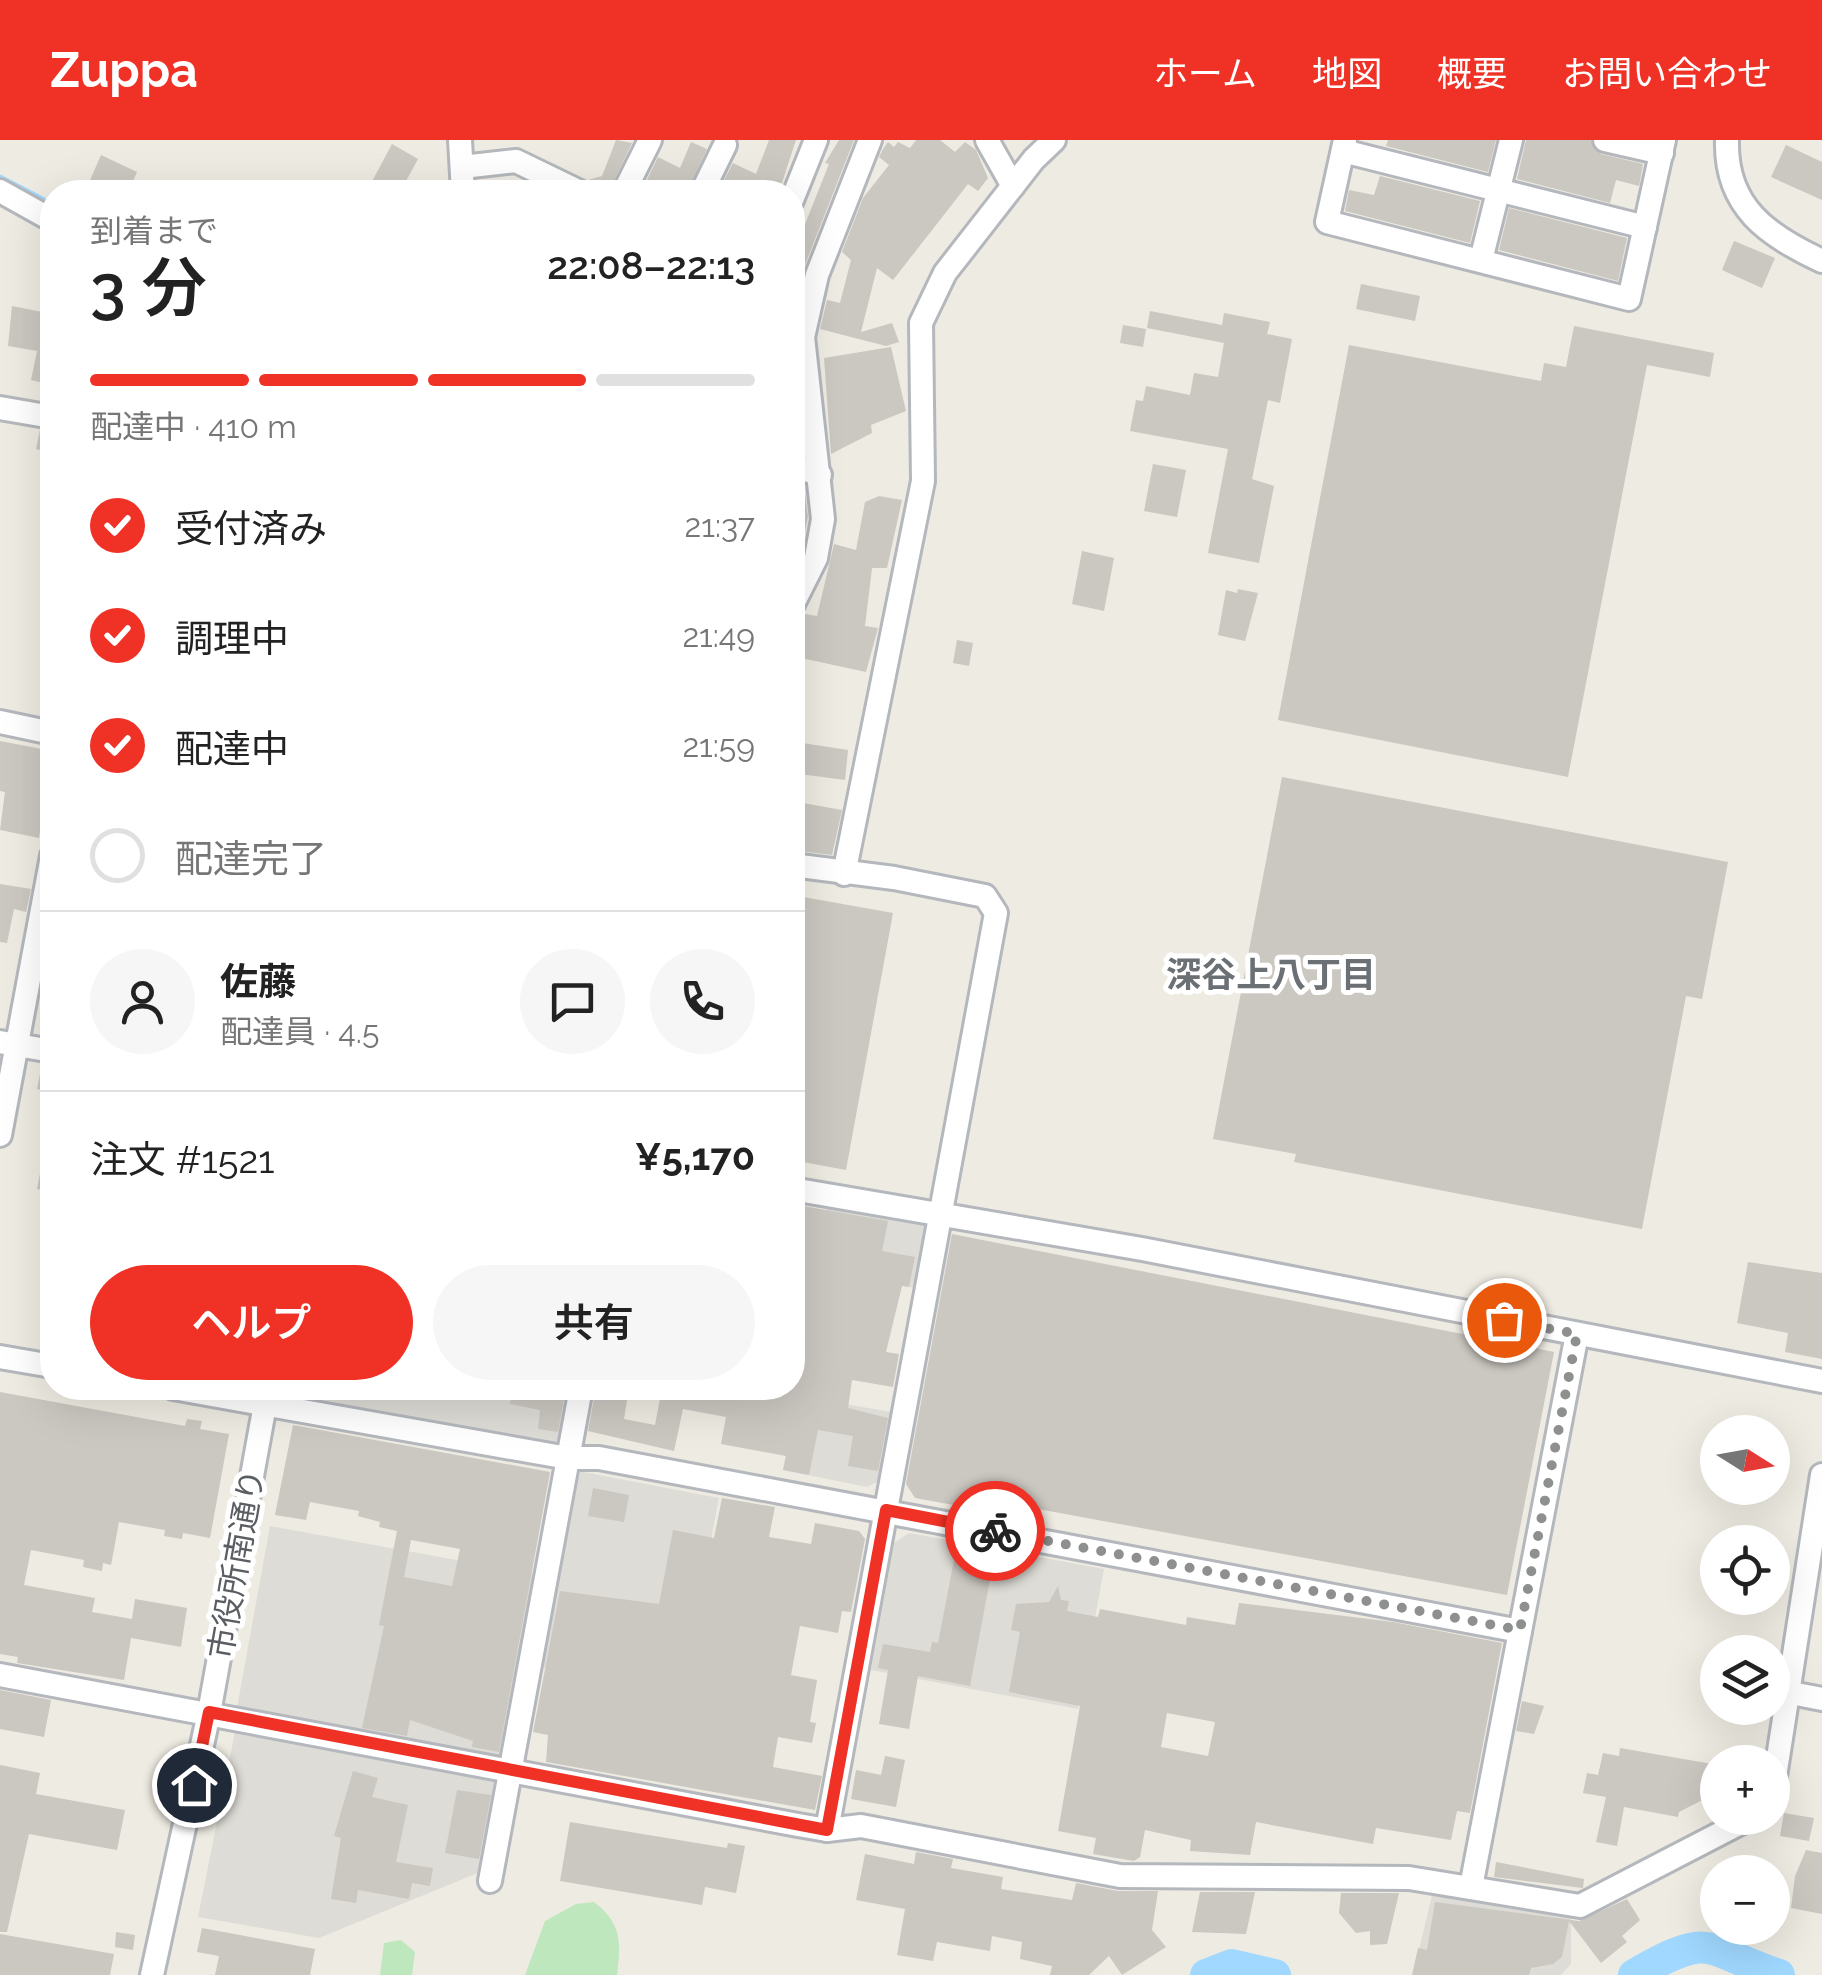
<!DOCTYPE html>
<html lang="ja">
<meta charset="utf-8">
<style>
body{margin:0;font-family:Raleway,"Noto Sans JP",sans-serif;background:#f6f6f6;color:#222;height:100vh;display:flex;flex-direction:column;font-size:38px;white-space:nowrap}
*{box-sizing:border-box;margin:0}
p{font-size:32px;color:#767676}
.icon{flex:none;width:55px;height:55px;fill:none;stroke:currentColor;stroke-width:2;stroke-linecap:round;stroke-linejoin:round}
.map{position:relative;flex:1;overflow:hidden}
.drawer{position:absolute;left:40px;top:40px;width:765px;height:1220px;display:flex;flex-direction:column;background:#fff;border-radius:40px;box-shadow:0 10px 40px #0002}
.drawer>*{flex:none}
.needle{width:65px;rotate:101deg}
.controls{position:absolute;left:1700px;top:1275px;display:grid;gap:20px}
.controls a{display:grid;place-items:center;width:90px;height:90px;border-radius:50%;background:#fff;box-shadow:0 10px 40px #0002;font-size:50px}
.pin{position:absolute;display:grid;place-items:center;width:85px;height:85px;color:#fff;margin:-42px;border:5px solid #fff;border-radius:50%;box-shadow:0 2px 10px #0007}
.courier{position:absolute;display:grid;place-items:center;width:100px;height:100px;margin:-50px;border:8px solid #f03126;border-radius:50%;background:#fff;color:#222;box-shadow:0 2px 12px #0007}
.summary em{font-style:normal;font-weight:600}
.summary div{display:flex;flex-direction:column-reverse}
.summary{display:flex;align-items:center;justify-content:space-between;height:170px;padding:0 50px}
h1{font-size:65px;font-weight:600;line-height:75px}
.bar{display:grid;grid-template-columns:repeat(4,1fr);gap:15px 10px;align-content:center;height:120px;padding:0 50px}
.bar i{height:12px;border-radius:8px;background:#e0e0e0}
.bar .selected{background:#f03126}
.bar p{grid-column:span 4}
.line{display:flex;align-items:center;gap:25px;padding:0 50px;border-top:2px solid #e0e0e0}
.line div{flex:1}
.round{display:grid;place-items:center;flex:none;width:105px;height:105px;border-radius:52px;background:#f6f6f6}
ol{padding:0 50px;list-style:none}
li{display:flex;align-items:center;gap:30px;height:110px}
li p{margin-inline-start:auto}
li .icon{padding:10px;border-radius:50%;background:#f03126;color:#fff;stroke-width:4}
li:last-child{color:#767676}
li i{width:55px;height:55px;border:5px solid #e0e0e0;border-radius:50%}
.cta{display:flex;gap:20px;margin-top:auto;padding:20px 50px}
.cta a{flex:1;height:115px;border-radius:60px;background:#f03126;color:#fff;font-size:40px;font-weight:600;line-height:115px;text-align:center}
.cta a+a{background:#f6f6f6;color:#222}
header{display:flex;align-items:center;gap:60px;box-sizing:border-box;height:140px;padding:0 50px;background:#f03126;color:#fff}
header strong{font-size:48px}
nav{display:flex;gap:55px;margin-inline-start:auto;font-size:35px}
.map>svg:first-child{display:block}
</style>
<header>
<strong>Zuppa</strong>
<nav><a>ホーム</a><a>地図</a><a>概要</a><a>お問い合わせ</a></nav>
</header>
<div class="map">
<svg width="1822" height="1835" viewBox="0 0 1822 1835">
<rect width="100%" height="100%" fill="#eeebe2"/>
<!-- industrial -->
<g fill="#dedcd6">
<path d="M827,1066L921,1076L927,1085L915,1148L818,1130Z"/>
<path d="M295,1248H571L561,1306L301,1261Z"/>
<path d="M797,1256L892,1272L881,1340L867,1347L783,1330Z"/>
<path d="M578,1331L719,1358L681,1554L540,1527Z"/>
<path d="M270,1386L539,1435L507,1617L237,1568Z"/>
<path d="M909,1393L1104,1429L1078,1569L871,1530L894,1403Z"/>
<path d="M235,1592L503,1640L480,1732L319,1798L198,1777Z"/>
<path d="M1434,1747L1571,1769V1824L1561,1835H1413Z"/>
</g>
<!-- green -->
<g fill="#bee7bd">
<path d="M594,1762C622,1784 621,1802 617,1835H525L545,1781L576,1764Z"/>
<path d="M401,1800L415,1812L412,1835H380L384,1803Z"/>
</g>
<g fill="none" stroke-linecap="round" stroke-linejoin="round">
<!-- stream -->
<path stroke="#a0d8ff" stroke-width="5" d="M0,37L52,64"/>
<!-- river -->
<g stroke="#a0d8ff" stroke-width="32">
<path d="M1206,1835L1232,1825L1275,1835"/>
<path d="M1634,1835C1714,1789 1702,1809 1779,1835"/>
</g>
</g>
<!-- building -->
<g fill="#cbc7c1" fill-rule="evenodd">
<path d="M616,0L632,3L609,51L588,40L602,36Z"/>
<path d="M769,0H796L779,52H718L733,23L756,34Z"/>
<path d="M839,0H854L803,130L792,175V117L829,24L825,23Z"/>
<path d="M916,0H940L955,12L965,2L976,10L988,38L978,51L968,44L893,140L877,128L861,192L892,183L899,202L886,206L820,189L827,160L840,163L851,120L842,112L863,58L889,25L879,17L883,9L888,2L894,7L898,2L910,8Z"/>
<path d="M1388,0H1496L1488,32L1386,6Z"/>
<path d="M1526,0H1590L1601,14L1643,24L1639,46L1616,40L1610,63L1517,39Z"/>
<path d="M691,2L707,9L687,52H641L658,17L680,28Z"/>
<path d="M392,4L418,19L400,52H380L369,47Z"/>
<path d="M1786,5L1822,22V60L1771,37Z"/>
<path d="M101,15L137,32L128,52H85Z"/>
<path d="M1380,36L1480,61L1470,103L1345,71L1349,50L1374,55Z"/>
<path d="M1509,68L1627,98L1618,141L1499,110Z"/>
<path d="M1734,101L1775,118L1762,148L1722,130Z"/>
<path d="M1361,144L1420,156L1415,181L1356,169Z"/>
<path d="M12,166L52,174V245L31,240L37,211L8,206Z"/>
<path d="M1150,171L1222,185L1224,173L1270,182L1267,194L1292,199L1280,263L1268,260L1252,339L1274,346L1259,423L1208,413L1228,309L1130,291L1136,260L1143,261L1146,246L1190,255L1194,233L1218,237L1224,203L1147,188Z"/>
<path d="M1123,185L1146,189L1143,207L1120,203Z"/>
<path d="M1574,186L1714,213L1710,237L1647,225L1568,637L1278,580L1349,205L1541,241L1544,223L1566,227Z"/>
<path d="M891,207L906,271L871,285L872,293L831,314L824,218Z"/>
<path d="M40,290L52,292V313L36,309Z"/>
<path d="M1153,324L1186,330L1177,377L1144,371Z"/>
<path d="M792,347L805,353L808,377L799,418H792Z"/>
<path d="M879,356L902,360L887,428H872L865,486L878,488L866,532L792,516V481L805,474L817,476L834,404L856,410L865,362Z"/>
<path d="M1082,411L1114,418L1104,471L1072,464Z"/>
<path d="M1238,449L1258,453L1245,501L1218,495L1226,450L1237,453Z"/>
<path d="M957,500L973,503L969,526L953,523Z"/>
<path d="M0,601L52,611L39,698L0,690L5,652L0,651Z"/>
<path d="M796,602L848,610L845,640L792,633Z"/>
<path d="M1282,637L1728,722L1702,859L1686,856L1642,1089L1294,1022L1296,1014L1213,999Z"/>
<path d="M792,661L842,670L832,715L792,710Z"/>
<path d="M0,744L31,749L26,772L14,769L7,803L0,802Z"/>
<path d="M792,755L893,773L846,1030L792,1020Z"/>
<path d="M42,924L52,926V952L37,949Z"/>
<path d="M45,1008L52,1009V1052L37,1049Z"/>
<path d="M792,1064L888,1081L882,1111L915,1117L909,1147L902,1146L886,1212L899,1214L893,1247L852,1240L848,1268L888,1278L878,1331L848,1326L853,1296L818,1290L809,1335L783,1330L786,1316L721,1304L726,1277L683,1269L674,1311L588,1291L596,1248H629L624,1279L655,1285L662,1248H792Z"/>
<path d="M952,1094L1554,1212L1507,1455L1016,1365L1014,1376L915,1358L906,1344Z"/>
<path d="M1748,1122L1822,1133V1219L1785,1212L1788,1193L1737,1183Z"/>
<path d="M513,1248H566L558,1292L538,1289L540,1270L510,1264Z"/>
<path d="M0,1252L185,1286L187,1279L202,1281L200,1289L229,1294L210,1398L183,1393L182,1399L164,1396L165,1390L119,1382L111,1425L103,1423L102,1431L83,1427L84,1420L31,1410L24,1445L95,1458L92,1472L132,1479L135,1459L187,1468L181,1507L131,1498L124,1540L17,1523L18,1517L0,1514Z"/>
<path d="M293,1285L550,1332L499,1612L472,1607L473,1601L410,1580L407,1596L362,1588L384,1486L379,1485L397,1391L379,1387L380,1382L358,1376L359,1371L310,1362L306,1380L275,1375ZM411,1400L460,1409L452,1446L404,1437Z"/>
<path d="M593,1348L629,1355L624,1382L588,1376Z"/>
<path d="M722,1358L775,1367L769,1397L811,1404L815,1383L859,1391L865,1399L851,1472L842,1471L838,1493L800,1486L791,1535L817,1540L810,1582L816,1583L812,1603L778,1597L773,1627L822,1636L815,1670L546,1622L548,1595L533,1592L560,1451L659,1464L673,1390L714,1398Z"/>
<path d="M955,1415L993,1423L970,1546L918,1536L909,1589L879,1584L888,1530L878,1528L883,1504L930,1512L932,1502L938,1503Z"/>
<path d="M1058,1446L1061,1460L1069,1461L1067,1471L1098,1477L1100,1469L1186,1485L1187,1477L1235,1485L1239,1463L1393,1482L1502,1503L1470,1673L1457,1671L1451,1700L1376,1688L1373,1704L1256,1682L1250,1715L1190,1711L1191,1700L1145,1690L1140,1717L1134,1721L1093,1714L1096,1698L1058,1691L1080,1566L1009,1552L1020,1492L1011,1490L1016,1464L1049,1462ZM1167,1573L1215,1582L1208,1616L1161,1607Z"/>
<path d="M0,1550L51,1560L44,1597L0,1589Z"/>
<path d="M1522,1561L1544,1566L1534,1594L1516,1591Z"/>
<path d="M1620,1608L1718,1625V1652L1679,1672L1678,1677L1624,1667L1617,1706L1596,1702L1606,1657L1583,1653L1587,1633L1598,1635L1603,1613L1619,1616Z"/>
<path d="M885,1616L905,1620L896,1667L851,1659L856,1630L881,1635Z"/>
<path d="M0,1625L40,1633L36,1654L125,1670L117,1710L29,1694L7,1792H0Z"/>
<path d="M353,1631L378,1638L372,1657L408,1665L396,1722L433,1728L430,1746L412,1743L409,1759L358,1750L356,1763L331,1759L341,1698L334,1696Z"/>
<path d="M457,1650L491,1655L479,1719L445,1713Z"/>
<path d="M1784,1673L1814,1678L1809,1701L1780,1696Z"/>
<path d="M570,1682L727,1708L728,1703L745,1706L736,1753L705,1747L702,1765L560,1741Z"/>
<path d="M1806,1710L1822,1713V1774L1791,1768L1795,1736Z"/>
<path d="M916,1712L953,1719L951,1728L1003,1737L1001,1749L1072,1760L1076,1743L1118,1751H1158L1152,1790L1166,1807L1122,1835L1109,1816L1089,1835H1050L1052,1826L1020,1819L1022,1802L992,1796L990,1811L937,1802L933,1821L897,1815L905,1769L856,1760L865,1714L914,1724Z"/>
<path d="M1496,1722L1584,1739L1583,1748L1494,1737Z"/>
<path d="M1200,1752H1255L1246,1794L1192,1792Z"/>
<path d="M1341,1753H1399L1387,1804L1370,1805V1791L1356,1793L1339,1773Z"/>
<path d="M1627,1759L1640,1780L1622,1796L1627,1802L1601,1823L1569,1781L1562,1817L1553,1824L1531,1828L1529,1835H1412L1418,1808L1427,1810L1435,1762L1579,1781Z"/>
<path d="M202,1788L315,1809L310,1835H215L219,1816L197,1812Z"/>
<path d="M116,1792L135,1795L133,1810L115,1807Z"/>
<path d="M0,1794L114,1814L110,1835H0Z"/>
</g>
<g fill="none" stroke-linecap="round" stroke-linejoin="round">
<defs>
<g id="minor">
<path d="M460,0L463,52"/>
<path d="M987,0L1013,46"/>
<path d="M1345,0L1327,82L1629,159L1664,0"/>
<path d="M1605,0L1662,13"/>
<path d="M1727,0C1725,67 1768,96 1822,121"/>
<path d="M1343,11L1645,87"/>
<path d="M462,27L516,21L580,52"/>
<path d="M0,51L52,80"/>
<path d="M624,52L650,0"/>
<path d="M702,52L725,5"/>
<path d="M792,60L816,0"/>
<path d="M1481,120L1511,0"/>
<path d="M0,268L52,277"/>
<path d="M792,325L820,335"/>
<path d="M792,466L816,418L823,379L803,197L817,135L870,0"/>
<path d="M0,582L52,593"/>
<path d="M792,725L894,738L985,756L996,773L827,1690"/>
<path d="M844,734L923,341L921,183L945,133L1034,19L1054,0"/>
<path d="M0,902L52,911"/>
<path d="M0,995L52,716"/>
<path d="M792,1049L1142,1109L1822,1241"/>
<path d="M0,1217L52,1226"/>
<path d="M173,1248L568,1318H599L1520,1491"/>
<path d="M0,1535L798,1685L827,1690L861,1686L1120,1736L1409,1738L1580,1766L1750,1678"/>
<path d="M1786,1552L1822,1559"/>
<path d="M1772,1656L1822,1335"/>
<path d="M490,1741L581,1248"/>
<path d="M1471,1747L1577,1194"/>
<path d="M152,1835L209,1573L268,1248"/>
</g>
</defs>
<!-- minor casing -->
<use href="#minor" stroke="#b4b8bd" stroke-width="28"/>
<!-- minor -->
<use href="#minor" stroke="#fff" stroke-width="22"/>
</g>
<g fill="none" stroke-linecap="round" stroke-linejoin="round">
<!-- done -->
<path stroke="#8e8f8f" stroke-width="10" stroke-dasharray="0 18" d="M995,1391L1520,1490L1577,1194L1504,1180"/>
<!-- route -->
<path stroke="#f03126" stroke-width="12" d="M194,1645L209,1572L827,1690L886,1370L995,1391"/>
</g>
<g text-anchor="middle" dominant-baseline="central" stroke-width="10" stroke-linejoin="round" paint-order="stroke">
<!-- street labels -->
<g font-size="32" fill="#5a5e63" stroke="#fff">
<text transform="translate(236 1424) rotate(-80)">市役所南通り</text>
</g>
<!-- neighbourhood labels -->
<g font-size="35" font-weight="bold" fill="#6b7075" stroke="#fff">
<text x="1271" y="834">深谷上八丁目</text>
</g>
</g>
</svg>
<div class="controls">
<a><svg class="needle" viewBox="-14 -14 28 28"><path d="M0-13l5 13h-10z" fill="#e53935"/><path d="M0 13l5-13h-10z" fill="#767676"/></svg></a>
<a><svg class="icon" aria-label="locate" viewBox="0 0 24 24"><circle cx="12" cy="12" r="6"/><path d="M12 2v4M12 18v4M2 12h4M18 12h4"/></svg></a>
<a><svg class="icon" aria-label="layers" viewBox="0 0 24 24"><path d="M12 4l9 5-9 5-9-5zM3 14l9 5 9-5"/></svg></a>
<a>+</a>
<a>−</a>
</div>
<div class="pin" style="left:1504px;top:1180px;background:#ea580c"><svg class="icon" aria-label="bag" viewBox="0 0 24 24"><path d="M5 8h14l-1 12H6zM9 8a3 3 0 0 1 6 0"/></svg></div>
<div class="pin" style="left:194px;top:1645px;background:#1f2937"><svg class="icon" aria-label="home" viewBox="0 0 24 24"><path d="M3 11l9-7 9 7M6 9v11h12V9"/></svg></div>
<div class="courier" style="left:995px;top:1391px"><svg class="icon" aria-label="bike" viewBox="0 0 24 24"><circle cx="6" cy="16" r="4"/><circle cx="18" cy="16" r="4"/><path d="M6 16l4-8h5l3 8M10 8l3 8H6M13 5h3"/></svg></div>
<section class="drawer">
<div class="summary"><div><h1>3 分</h1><p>到着まで</p></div><em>22:08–22:13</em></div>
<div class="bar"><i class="selected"></i><i class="selected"></i><i class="selected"></i><i></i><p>配達中 · 410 m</p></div>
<ol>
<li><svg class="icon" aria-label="check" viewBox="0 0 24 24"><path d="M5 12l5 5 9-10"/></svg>受付済み<p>21:37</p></li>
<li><svg class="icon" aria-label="check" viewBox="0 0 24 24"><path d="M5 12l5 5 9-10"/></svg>調理中<p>21:49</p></li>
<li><svg class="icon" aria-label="check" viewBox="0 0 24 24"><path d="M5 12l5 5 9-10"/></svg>配達中<p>21:59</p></li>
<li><i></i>配達完了</li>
</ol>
<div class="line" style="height:180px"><a class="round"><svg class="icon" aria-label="person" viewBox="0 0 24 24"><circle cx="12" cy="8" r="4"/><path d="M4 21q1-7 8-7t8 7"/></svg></a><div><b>佐藤</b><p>配達員 · 4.5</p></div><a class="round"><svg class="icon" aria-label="chat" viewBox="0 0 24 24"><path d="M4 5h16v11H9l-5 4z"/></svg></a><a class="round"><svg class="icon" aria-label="phone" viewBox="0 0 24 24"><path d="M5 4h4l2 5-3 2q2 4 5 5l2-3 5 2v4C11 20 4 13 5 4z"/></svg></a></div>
<div class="line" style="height:130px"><div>注文 #1521</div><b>¥5,170</b></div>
<div class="cta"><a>ヘルプ</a><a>共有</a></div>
</section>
</div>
